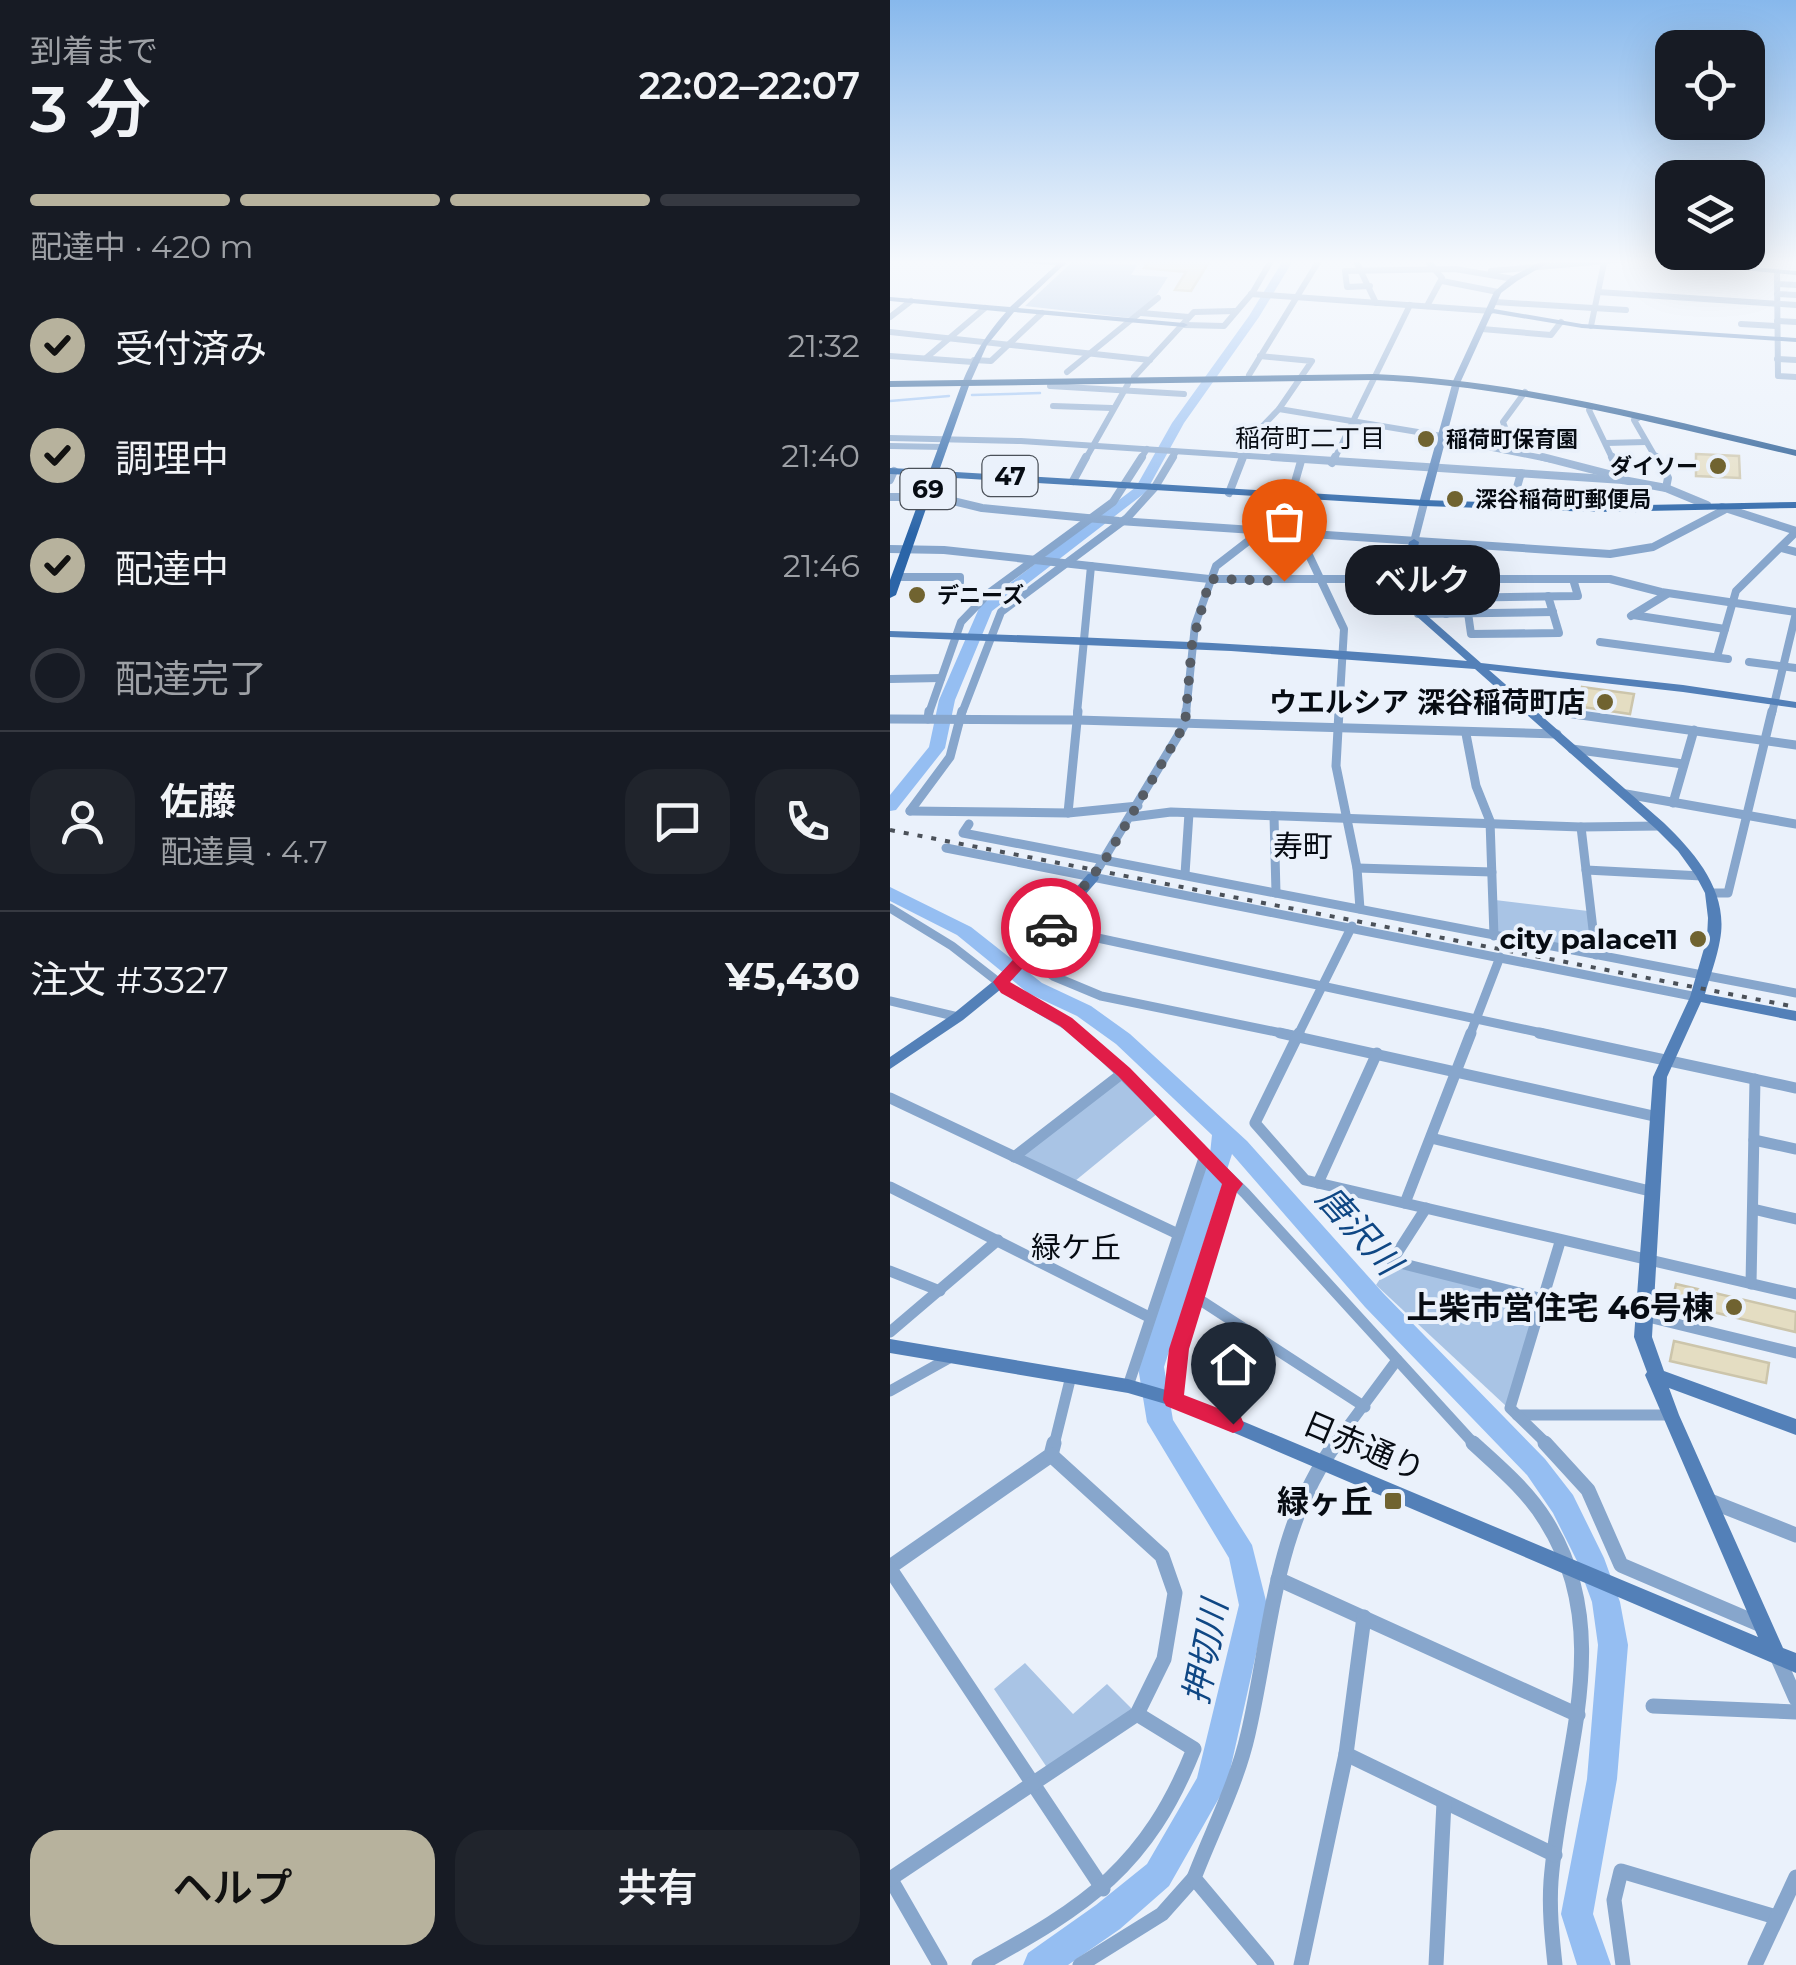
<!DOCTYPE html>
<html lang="ja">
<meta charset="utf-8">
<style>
body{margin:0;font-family:Montserrat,"Noto Sans JP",sans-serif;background:#20242c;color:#f1f3f6;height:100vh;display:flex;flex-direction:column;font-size:38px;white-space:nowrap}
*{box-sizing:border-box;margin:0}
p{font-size:32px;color:#9ea1a6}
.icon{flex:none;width:55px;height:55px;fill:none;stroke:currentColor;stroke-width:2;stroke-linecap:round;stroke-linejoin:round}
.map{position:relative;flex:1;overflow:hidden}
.panel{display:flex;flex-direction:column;background:#171b24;width:890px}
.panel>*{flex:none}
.fabs{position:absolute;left:765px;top:30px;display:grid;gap:20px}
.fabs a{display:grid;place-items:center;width:110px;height:110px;border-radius:20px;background:#171b24;box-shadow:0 10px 40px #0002;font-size:50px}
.pin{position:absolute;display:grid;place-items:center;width:85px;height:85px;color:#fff;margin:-102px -42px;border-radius:50% 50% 50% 0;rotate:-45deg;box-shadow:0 0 10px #0007}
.pin .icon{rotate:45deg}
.courier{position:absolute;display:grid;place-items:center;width:100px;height:100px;margin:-50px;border:8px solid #e11d48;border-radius:50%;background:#fff;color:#222;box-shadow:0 2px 12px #0007}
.bubble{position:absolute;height:70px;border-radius:30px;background:#171b24;box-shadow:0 10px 40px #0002;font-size:32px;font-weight:600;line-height:70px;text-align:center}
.head em{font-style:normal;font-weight:600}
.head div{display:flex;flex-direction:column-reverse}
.head{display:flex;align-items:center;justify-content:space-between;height:170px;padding:0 30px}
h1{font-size:65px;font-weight:600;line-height:75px}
.bar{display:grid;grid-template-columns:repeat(4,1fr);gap:15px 10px;align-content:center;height:120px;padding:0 30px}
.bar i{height:12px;border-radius:8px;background:#363941}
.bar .on{background:#b7b29d}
.bar p{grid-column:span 4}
.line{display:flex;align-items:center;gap:25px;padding:0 30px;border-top:2px solid #363941}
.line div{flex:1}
.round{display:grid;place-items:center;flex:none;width:105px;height:105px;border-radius:30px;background:#20242c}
ol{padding:0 30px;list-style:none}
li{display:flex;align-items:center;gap:30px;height:110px}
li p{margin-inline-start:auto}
li .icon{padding:10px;border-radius:50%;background:#b7b29d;color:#111;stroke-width:4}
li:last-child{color:#9ea1a6}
li i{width:55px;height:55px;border:5px solid #363941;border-radius:50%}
.action{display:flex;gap:20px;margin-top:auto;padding:20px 30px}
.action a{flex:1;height:115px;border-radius:30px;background:#b7b29d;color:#111;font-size:40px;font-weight:600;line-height:115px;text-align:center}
.action a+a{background:#20242c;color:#f1f3f6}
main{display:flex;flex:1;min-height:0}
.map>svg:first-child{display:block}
</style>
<main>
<section class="panel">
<div class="head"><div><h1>3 分</h1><p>到着まで</p></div><em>22:02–22:07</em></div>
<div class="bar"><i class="on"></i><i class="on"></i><i class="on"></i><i></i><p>配達中 · 420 m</p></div>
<ol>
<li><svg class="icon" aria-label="check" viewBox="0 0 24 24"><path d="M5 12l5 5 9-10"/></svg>受付済み<p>21:32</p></li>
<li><svg class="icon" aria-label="check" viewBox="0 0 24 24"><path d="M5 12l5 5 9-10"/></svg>調理中<p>21:40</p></li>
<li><svg class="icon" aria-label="check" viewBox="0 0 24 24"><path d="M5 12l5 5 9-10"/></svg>配達中<p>21:46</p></li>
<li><i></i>配達完了</li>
</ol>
<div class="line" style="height:180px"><a class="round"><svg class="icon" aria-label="person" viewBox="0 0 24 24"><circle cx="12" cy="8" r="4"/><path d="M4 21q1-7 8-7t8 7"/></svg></a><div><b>佐藤</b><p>配達員 · 4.7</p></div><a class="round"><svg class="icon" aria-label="chat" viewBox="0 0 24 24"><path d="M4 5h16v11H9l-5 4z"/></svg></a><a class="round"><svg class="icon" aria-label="phone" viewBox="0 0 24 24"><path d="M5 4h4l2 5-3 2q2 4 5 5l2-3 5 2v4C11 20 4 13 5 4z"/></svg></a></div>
<div class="line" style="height:130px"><div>注文 #3327</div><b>¥5,430</b></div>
<div class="action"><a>ヘルプ</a><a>共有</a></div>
</section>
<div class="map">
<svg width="906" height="1965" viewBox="0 0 906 1965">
<rect width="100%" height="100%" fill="#eaf1fb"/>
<!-- green -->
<g fill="#a9c4e5">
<path d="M182,262L247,265L241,275L278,277L265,297L241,318L135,306Z"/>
<path d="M605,900L698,911L703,952L607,934Z"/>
<path d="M233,1077L268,1113L185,1181L132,1156Z"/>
<path d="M500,1264L648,1298L616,1406L486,1285Z"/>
<path d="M135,1663L183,1714L217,1684L243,1710L158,1769L104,1689Z"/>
</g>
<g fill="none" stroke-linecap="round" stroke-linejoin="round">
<!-- stream -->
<g stroke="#95bef2" stroke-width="2.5">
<path d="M82,395L150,393"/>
<path d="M0,401L59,396"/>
</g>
<!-- river -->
<g fill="#95bef2" fill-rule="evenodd">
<path d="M394,259H404L369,317L294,423L256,492L102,611L65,700L55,748L6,810L0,811V795L39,747L49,700L90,606L246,487L282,423L359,316Z"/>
<path d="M0,887L81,927L152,983L201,1006L240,1034L357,1141L493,1293L655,1459L683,1495L714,1558L730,1602L738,1645L727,1779L703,1914L721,1965H687L671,1914L697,1779L708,1645L702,1602L687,1561L663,1513L637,1475L475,1307L342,1154L274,1367L283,1420L362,1545L377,1605L337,1784L279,1886L230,1929L178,1965H133L138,1953L206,1905L257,1864L307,1778L349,1605L339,1558L257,1422L248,1367L320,1154L322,1135L226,1044L187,1016L138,993L67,935L0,901Z"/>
</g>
</g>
<!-- building -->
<g fill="#e4ddc2" stroke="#ccc5ab" stroke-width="2.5">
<path d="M260,259H321L301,291L285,290L296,272L254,268Z"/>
<path d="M806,454L849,456L850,478L806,476Z"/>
<path d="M692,687L744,694L740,714L686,706Z"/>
<path d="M786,1284L906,1312L905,1332L782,1302Z"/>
<path d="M784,1341L879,1363L876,1383L780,1361Z"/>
</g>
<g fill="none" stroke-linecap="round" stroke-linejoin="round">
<!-- street-far4 -->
<g stroke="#87a6cc" stroke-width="6">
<path d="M126,259L173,263"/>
<path d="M465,259L486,303"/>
<path d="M536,259L552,278L537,306"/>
<path d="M601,271L739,259"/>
<path d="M887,272L888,376L906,377"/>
<path d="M552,281L608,292"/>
<path d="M887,284L906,285"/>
<path d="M480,286L457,287L455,271L565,269L624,279"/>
<path d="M708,292L906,305"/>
<path d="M361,294L601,311"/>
<path d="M887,294L906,295"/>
<path d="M605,302L736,310"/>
<path d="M251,313L299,317"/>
<path d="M0,317L21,301"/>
<path d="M887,321L906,322"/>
<path d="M851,324L886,326"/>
<path d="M294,325L334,326L363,292L382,259"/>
<path d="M701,326L714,263"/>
<path d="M592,329L661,335L671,322"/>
<path d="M0,332L260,360"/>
<path d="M0,356L83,362"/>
<path d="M36,358L95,308"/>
<path d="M887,359L906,360"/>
<path d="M84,360L101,361L152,313"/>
<path d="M177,372L268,298"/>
<path d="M359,375L430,259"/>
<path d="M244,377L304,312L345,311"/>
<path d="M160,386L294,394"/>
<path d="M163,406L222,408"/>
<path d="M701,407L699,410L723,460"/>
<path d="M389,409L552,436"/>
<path d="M748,418L744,420L767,460"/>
<path d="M0,438L131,441L422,460"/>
<path d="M552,438L663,460"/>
<path d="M716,443L756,442"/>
<path d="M0,446L53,447"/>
<path d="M624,450L613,422L635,392"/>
<path d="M195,460L238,384"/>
<path d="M250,460L257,449"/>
<path d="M281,460L286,452"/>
<path d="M352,460L361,438L389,409L422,361L370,356"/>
<path d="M444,460L520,305"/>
</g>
<!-- street-far3 -->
<g stroke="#87a6cc" stroke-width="8">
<path d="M383,457L733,480L776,488L817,505"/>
<path d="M653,457L719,474"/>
<path d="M722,457L733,480"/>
<path d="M766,457L778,478L776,488"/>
<path d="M442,463L445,457"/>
<path d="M0,480L4,471"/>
<path d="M183,481L196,457"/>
<path d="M626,491L631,473"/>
<path d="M339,493L353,457"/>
<path d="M739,493L746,508"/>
<path d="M401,496L411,461"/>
<path d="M0,497H46L92,508L229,521L720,554L763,547L834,510"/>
<path d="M832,507L906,531"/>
<path d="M409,534L454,629L449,713"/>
<path d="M524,542L534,503"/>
<path d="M891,548L906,552"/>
<path d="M0,549L54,550L319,579H720L771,592L906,612"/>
<path d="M6,577H70V582"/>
<path d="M578,613L581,634L669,633L658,596"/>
<path d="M528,614L663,612"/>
<path d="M556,614L555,598L688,596L683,579"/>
<path d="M743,615L835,629"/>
<path d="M741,616L777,594"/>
<path d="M710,642L838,659"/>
<path d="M827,657L846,591L906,532"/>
<path d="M859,662L906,668"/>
<path d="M0,679L51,678"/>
<path d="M636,707L680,713"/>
<path d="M39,713L71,622L99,593L223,502L252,457"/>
<path d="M72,713L111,612L237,518L265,487L283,457"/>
<path d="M187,713L201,566"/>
<path d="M296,713L305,625L326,566L370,532L387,495"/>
<path d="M882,713L906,613"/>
</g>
<!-- street-far2 -->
<g stroke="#87a6cc" stroke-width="9">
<path d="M449,711L446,766L467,868L470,909"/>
<path d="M662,711L906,745"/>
<path d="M0,719L187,720L667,734"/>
<path d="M38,719L39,711"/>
<path d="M576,734L586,786L600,821L604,936"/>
<path d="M682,749L793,764"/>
<path d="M736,794L906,824"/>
<path d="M783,803L804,730"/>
<path d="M20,811L60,757L72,711"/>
<path d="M20,811L178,813L248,806"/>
<path d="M178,813L188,711"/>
<path d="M384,816L386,893"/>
<path d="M242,817L281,812L691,827L770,826"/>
<path d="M79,824L73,833L906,993"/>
<path d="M691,827L706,955"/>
<path d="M56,848L807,997"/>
<path d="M467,868L602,872"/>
<path d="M696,870L812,876"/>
<path d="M295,874L299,813"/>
<path d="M203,877L295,724L296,711"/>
<path d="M821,893H838L882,711"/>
<path d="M0,908L62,946L125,995L193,1035"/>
<path d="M161,928L661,1035"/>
<path d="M137,956L163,976L211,996L401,1035"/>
<path d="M0,1001L68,1017"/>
<path d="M408,1035L462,926"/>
<path d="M580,1035L610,957"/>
</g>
<!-- street-far1 -->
<g stroke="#87a6cc" stroke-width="11">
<path d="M190,1033L355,1193L585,1445"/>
<path d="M390,1033L768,1117"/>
<path d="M409,1033L365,1123L415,1180L906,1294"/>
<path d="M649,1033L906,1088"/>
<path d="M0,1098L288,1234"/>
<path d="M541,1138L764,1192"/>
<path d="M864,1140L906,1149"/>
<path d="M124,1157L234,1072"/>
<path d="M428,1183L487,1053"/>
<path d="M0,1187L259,1317"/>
<path d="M515,1203L581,1033"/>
<path d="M536,1208L502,1261L653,1299"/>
<path d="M863,1209L906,1219"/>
<path d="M0,1271L50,1291"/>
<path d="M861,1284L865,1079"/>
<path d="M304,1296L475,1407"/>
<path d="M754,1316L906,1353"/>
<path d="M0,1332L108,1240"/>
<path d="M238,1386L315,1155"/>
<path d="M0,1391L61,1357"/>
<path d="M283,1399L289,1349L339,1188L344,1185"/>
<path d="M627,1415H780"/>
<path d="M164,1445L181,1376"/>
<path d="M444,1445L507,1360"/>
<path d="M658,1445L620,1408L670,1242"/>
</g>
<!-- street -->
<g stroke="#87a6cc" stroke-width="15">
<path d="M583,1443C609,1467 637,1490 656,1521C728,1635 670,1760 661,1881C659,1909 662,1937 665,1965"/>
<path d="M655,1443L698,1490L731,1565L869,1624"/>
<path d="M820,1501L906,1535"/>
<path d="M0,1567L161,1455L164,1443"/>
<path d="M0,1569L213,1889"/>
<path d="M388,1579L688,1715"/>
<path d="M887,1656L906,1699"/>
<path d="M763,1706L906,1712"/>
<path d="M456,1754L665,1855"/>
<path d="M0,1878L50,1965"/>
<path d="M0,1879L247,1714L274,1659L285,1593L272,1556L161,1455"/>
<path d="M89,1965C197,1906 257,1867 304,1749L247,1714"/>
<path d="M190,1965L272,1914L304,1878"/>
<path d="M377,1965L304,1878C322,1831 347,1783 358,1734C381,1635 384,1527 446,1443"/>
<path d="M411,1965L456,1754L474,1617"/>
<path d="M546,1965L554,1802"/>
<path d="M733,1965L724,1900L731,1871L886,1917"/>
<path d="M865,1965L906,1877"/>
</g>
<!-- secondary -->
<g fill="#5380b8" fill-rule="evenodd">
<path d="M173,259H180L128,308L294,323L298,325L294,327L124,312L97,345L80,383L76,385L72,383C83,356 97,333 116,312L0,301V297L120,307Z"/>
<path d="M656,259H665L627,281L611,293L604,309L692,324L906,338V342L692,328L602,313L571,381L539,503L531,505L529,503L563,381L604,292L621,277Z"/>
<path d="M736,259H768L906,271V275Z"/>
<path d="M524,539L529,542L519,590L525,605L591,663L793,685L906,702V708L793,692L599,670L774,823C806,854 839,892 830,940C827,958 820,976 815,994L906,1011V1021L811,1002L777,1077L762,1337L774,1371L906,1419V1435L779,1388L789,1415L893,1648L906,1653V1673L279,1405L238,1393L0,1353V1339L238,1379L283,1392L868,1637L755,1375L757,1372L744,1337L763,1077L800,997L817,938L818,918L815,893L806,876L788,851L766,829L585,669L341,651L0,637V631C192,637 385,643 577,661L515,606L509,590L519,542Z"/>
<path d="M203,873L209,877L208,880L116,985L73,1020L0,1069V1057L63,1014L106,979L198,874Z"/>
</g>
<!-- primary -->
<path fill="#2b65a8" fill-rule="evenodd" d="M76,380L80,383L49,471L534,500L706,506L906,502V508L706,512L534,506L47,477L6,595L0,598V580L38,476L0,474V468L40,470L72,383Z"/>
<!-- highway -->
<path fill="#164e8b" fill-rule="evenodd" d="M484,374C628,380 766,417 906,450V456C766,424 628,386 484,380L0,387V381Z"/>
<!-- rail -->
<path stroke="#4b5159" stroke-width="4" stroke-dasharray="5 9" stroke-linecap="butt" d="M0,830L906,1007"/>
</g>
<!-- sky -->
<linearGradient id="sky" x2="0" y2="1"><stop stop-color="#87b8ec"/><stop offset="0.49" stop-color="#f6f9fd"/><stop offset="1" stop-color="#f6f9fd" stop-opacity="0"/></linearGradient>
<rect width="906" height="534" fill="url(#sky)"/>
<!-- route -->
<path fill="#e11d48" d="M156,925L169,928L120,982L182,1018L240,1068L353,1184L347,1192L299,1349L294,1395L351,1417L354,1424L351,1430L343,1433L276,1406L273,1400L279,1349L332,1184L228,1076L170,1026L111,993L103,982L106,978Z"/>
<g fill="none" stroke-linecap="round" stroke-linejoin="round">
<!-- done -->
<path stroke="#565c64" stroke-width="10" stroke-dasharray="0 18" d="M161,928L215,860L295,724L302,644L320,579L394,581"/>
</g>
<!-- markers -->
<g fill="#706330" stroke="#eaf1fb" stroke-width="4">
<circle cx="536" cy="439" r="10"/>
<circle cx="828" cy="466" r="10"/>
<circle cx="565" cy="499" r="10"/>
<circle cx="27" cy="595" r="10"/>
<circle cx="715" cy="702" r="10"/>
<circle cx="808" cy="939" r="10"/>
<circle cx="844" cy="1307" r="10"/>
<rect x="493" y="1491" width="20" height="20" rx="5"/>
</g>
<g text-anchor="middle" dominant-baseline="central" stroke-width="8" stroke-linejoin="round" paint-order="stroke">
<!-- far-poi labels -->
<g font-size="22" font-weight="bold" fill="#070c13" stroke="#eaf1fb" text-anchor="start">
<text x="556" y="439">稲荷町保育園</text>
<text x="808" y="466" text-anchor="end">ダイソー</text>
<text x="585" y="499">深谷稲荷町郵便局</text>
<text x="47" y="595">デニーズ</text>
</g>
<!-- far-neighbourhood labels -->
<g font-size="25" fill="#070c13" stroke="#eaf1fb">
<text x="420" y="438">稲荷町二丁目</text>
</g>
<!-- shield labels -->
<g fill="#eaf1fb" stroke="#4b5159" stroke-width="2.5">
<rect x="92.5" y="456" width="55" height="40" rx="8"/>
<rect x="10.5" y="469" width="55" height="40" rx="8"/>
</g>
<g font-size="25" font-weight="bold" fill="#070c13">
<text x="120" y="476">47</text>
<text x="38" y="489">69</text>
</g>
<!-- poi labels -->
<g font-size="28" font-weight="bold" fill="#070c13" stroke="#eaf1fb" text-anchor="end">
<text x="695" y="702">ウエルシア 深谷稲荷町店</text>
<text x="788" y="939">city palace11</text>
</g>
<!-- neighbourhood labels -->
<g font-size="30" fill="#070c13" stroke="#eaf1fb">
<text x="413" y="846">寿町</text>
<text x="186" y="1247">緑ケ丘</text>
</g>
<!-- near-poi labels -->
<g font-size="32" font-weight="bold" fill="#070c13" stroke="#eaf1fb" text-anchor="end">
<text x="824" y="1307">上柴市営住宅 46号棟</text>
<text x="483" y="1501">緑ヶ丘</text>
</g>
<!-- near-street labels -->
<g font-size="32" fill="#070c13" stroke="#eaf1fb">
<text transform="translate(474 1446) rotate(23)">日赤通り</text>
</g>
<!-- near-water labels -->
<g font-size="35" font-style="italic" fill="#0f4784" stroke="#eaf1fb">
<text transform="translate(469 1230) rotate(48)">唐沢川</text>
<text transform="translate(315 1652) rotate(-79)">押切川</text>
</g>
</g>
</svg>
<div class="fabs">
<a><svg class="icon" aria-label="locate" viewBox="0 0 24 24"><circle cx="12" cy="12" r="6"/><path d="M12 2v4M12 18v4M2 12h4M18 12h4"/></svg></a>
<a><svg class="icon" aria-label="layers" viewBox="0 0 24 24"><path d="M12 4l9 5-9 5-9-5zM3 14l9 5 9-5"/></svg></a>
</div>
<div class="pin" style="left:394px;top:581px;background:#ea580c"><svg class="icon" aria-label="bag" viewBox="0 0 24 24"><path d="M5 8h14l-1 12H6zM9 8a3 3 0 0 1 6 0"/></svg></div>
<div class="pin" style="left:343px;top:1424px;background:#1f2937"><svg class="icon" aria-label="home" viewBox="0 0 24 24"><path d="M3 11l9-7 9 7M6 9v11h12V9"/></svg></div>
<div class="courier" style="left:161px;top:928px"><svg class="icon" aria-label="car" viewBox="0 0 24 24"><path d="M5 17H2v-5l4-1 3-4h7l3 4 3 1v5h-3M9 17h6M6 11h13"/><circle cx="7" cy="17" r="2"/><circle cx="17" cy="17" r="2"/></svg></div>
<div class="bubble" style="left:455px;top:545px;width:155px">ベルク</div>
</div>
</main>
